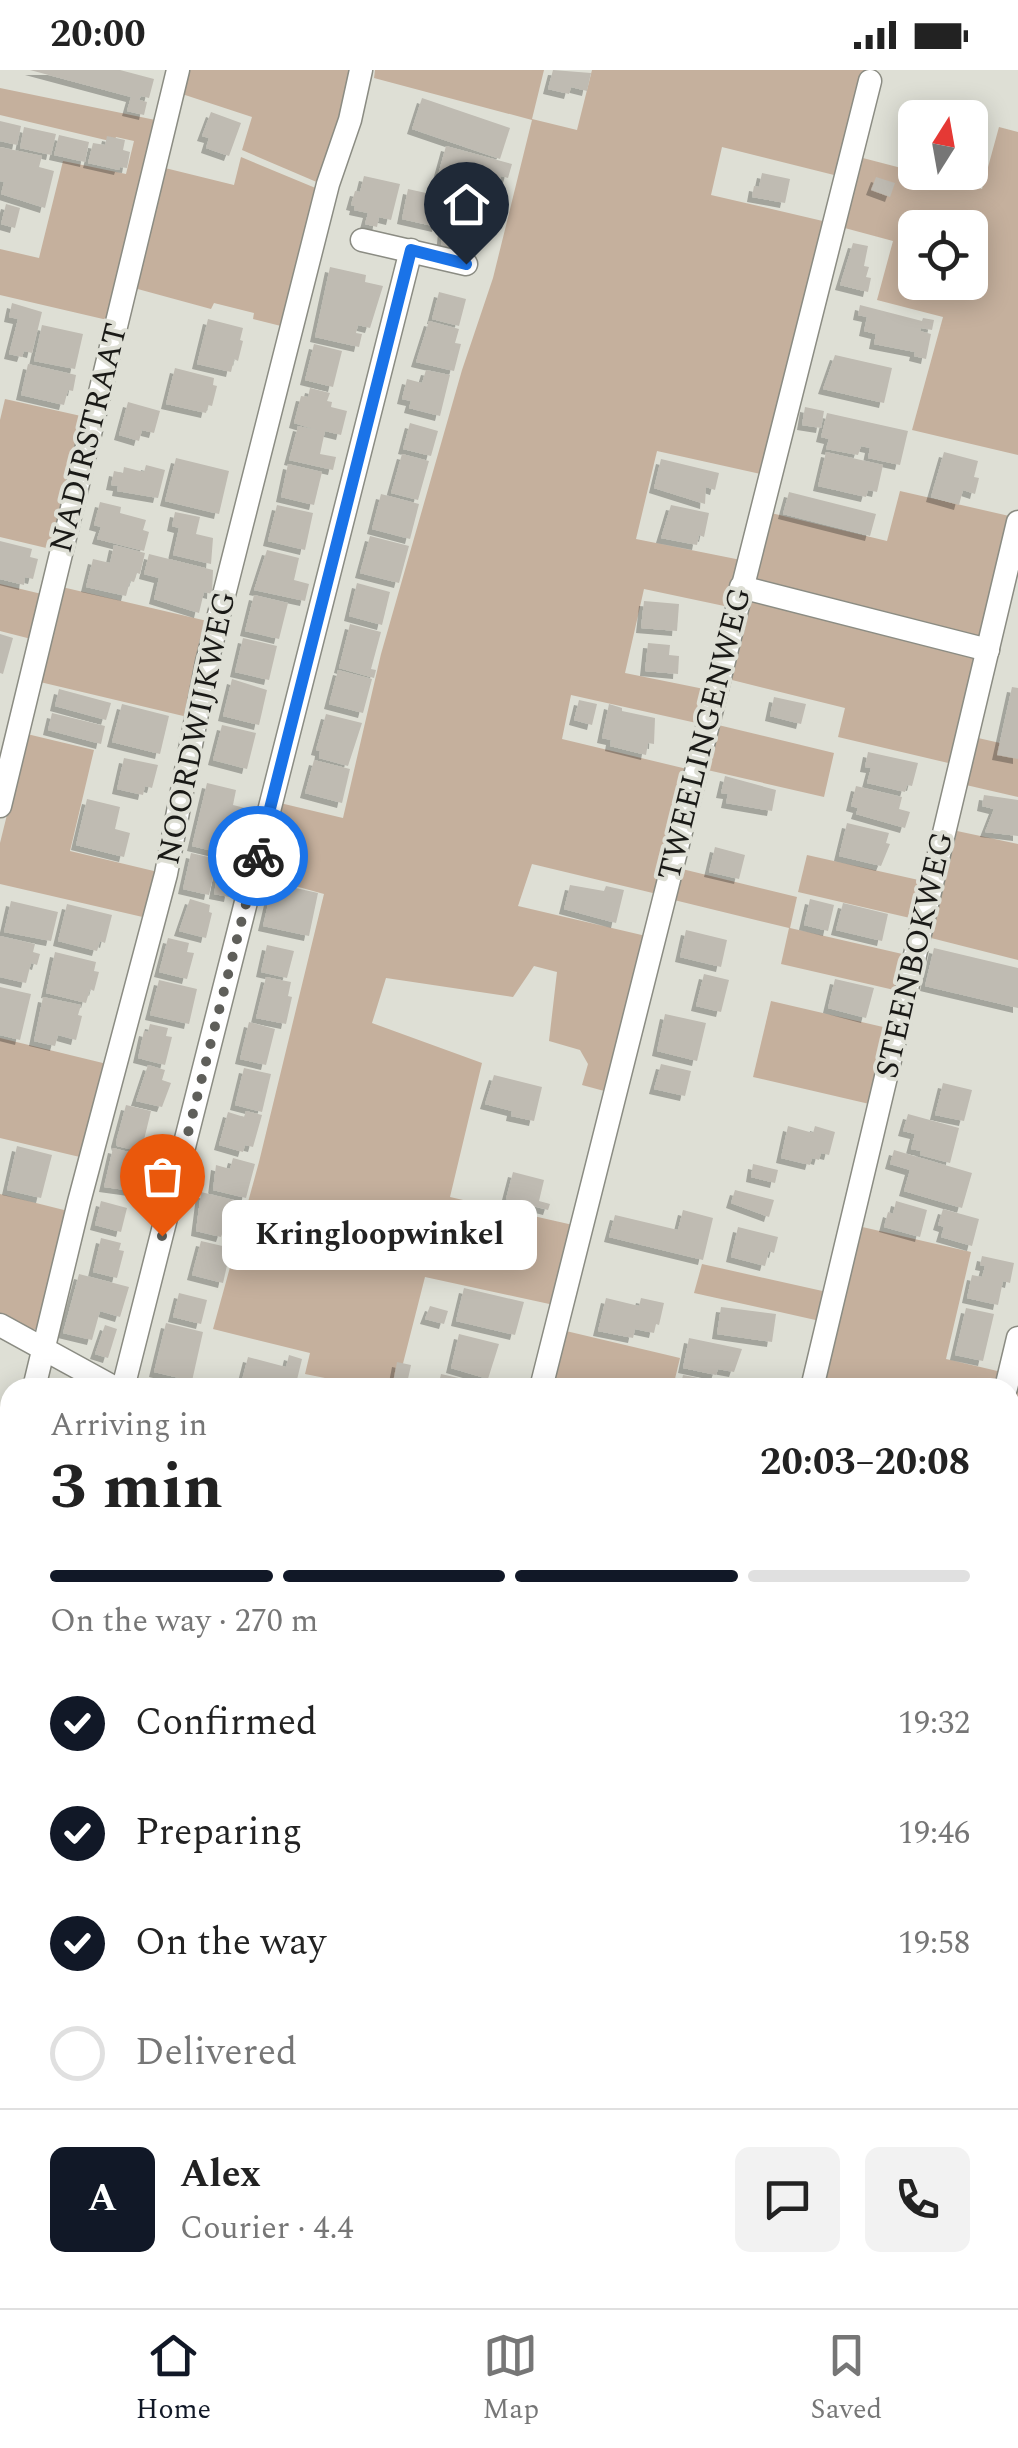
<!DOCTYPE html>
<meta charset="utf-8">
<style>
body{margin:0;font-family:Spectral,serif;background:#f2f2f2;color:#222;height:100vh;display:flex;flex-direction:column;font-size:38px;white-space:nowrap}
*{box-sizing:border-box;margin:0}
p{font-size:32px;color:#767676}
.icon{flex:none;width:55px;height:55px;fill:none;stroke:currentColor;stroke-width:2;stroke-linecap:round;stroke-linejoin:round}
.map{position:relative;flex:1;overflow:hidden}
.side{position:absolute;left:0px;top:1308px;width:1020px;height:932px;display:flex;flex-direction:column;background:#fff;border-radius:30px 30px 0 0;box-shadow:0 5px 25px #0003}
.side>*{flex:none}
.needle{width:65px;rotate:11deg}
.tools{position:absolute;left:898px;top:30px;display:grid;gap:20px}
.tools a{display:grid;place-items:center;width:90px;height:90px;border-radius:15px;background:#fff;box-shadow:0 5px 25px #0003;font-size:50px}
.pin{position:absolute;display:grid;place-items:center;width:85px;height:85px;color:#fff;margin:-102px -42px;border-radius:50% 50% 50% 0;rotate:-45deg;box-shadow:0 0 10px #0007}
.pin .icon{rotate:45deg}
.courier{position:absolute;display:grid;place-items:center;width:100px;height:100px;margin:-50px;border:8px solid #1a73e8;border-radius:50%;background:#fff;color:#222;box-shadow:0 2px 12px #0007}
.bubble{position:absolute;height:70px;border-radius:15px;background:#fff;box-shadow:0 5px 25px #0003;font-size:32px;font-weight:700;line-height:70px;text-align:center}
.summary em{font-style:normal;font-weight:700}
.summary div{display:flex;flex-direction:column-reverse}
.summary{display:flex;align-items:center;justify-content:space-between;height:170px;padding:0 50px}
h1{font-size:65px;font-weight:700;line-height:75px}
.bar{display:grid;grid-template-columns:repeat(4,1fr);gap:15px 10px;align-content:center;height:120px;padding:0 50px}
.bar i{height:12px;border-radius:8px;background:#e0e0e0}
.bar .on{background:#111827}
.bar p{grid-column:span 4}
.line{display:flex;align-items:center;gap:25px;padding:0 50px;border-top:2px solid #e0e0e0}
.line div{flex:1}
.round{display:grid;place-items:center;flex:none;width:105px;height:105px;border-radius:15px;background:#f2f2f2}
ol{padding:0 50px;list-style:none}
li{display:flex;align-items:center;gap:30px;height:110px}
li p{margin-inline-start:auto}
li .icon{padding:10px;border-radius:50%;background:#111827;color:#fff;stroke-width:4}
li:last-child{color:#767676}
li i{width:55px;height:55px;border:5px solid #e0e0e0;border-radius:50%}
.status{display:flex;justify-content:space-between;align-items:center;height:70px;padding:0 50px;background:#fff;direction:ltr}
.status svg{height:28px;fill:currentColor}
.tabs{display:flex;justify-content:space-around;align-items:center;height:140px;border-top:2px solid #e0e0e0;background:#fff;font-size:28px;color:#767676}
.tabs a{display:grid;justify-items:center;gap:5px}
.tabs .on{color:#111827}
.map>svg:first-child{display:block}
</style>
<div class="status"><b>20:00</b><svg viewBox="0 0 49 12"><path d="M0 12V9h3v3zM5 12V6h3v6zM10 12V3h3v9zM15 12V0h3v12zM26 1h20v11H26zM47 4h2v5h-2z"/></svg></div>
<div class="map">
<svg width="1018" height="2238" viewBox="0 0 1018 2238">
<defs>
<filter id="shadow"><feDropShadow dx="-5" dy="5" stdDeviation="0" flood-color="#0004"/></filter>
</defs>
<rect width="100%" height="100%" fill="#dedfd5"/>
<!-- green -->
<g fill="#c5b09d" fill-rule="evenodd">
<path d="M188,0H362L333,119L242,80L252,47L182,24Z"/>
<path d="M375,0H544L532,49L577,60L592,0H865L838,106L722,77L711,125L827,152L765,405L657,381L636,469L741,490L729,537L644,519L625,603L709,620L701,654L571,625L562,669L687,699L657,824L532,794L518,836L646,866L608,1022L582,1015L588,994L580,980L549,971L557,902L534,896L513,927L386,908L372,953L482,993L450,1127L573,1155L554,1235L425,1207L397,1317H370L305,1304L310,1283L213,1259L259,1092L324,824L262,807L280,733L343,748L381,584L462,300L493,208L532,50L374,8Z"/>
<path d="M0,18L165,52L116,252L0,225V179L39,188L63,91L126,104L134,71L116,67L114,72L0,45Z"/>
<path d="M999,57L1018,62V385L912,360L943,247L877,230L893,171L841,157L859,87L982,119ZM915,158H970V212H915Z"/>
<path d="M241,87L330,124L293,259L253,249L254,243L214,233L211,239L134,218L165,98L234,115Z"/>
<path d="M5,329L90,348L59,481L0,467V350Z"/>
<path d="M900,421L1018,448L986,573L752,515L767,442L887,471Z"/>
<path d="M0,514L50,526L39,571L0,561Z"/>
<path d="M62,517L220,554L196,649L40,612Z"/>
<path d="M748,525L979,586L961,696L838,667L845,638L724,608Z"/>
<path d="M714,654L834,683L824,727L703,699Z"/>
<path d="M27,664L94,680L70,781L158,802L147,848L0,814V773Z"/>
<path d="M978,668L1018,677V727L966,715Z"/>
<path d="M957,761L1018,774V890L931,868Z"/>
<path d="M807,785L932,813L923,851L798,822Z"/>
<path d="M678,798L797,827L790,858L911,886L903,922L781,894L789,858L670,829Z"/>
<path d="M771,931L896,960L878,1036L753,1007Z"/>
<path d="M0,968L107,994L84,1088L0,1068Z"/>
<path d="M0,1124L68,1141L41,1255L31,1262L0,1247Z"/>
<path d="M858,1156L971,1182L946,1289L1006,1303L1002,1317L818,1318Z"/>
<path d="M702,1194L827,1222L820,1251L694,1223Z"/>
<path d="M566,1261L680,1288L673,1317L550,1318Z"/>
<path d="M1018,1293V1453L1010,1451V1324Z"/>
<path d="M1010,1973L1018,1974V2238H719L720,2230H1010Z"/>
<path d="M217,2230H565L563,2238H215Z"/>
</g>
<!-- building -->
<g fill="#bfbbb2" filter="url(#shadow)">
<path d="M30,0H120L154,9L149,28L141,26L139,30L147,32L144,45L127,41L131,27Z"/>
<path d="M553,0L591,3L587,21L571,17L569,24L548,19Z"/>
<path d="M422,28L510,58L500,89L412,59Z"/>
<path d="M211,42L241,53L229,86L206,78L209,68L202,66Z"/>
<path d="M0,51L21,56L17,75L0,71Z"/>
<path d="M24,57L56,64L51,85L20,78Z"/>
<path d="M59,65L89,72L85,92L54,85Z"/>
<path d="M107,66L125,70L123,80L130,82L127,98L120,97L119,100L88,93L93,73L105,75Z"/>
<path d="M446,76L512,94L508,108L501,106L494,132L435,116Z"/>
<path d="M0,77L42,86L39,97L54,101L45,138L1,124L4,112L0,111Z"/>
<path d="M762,103L790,109L785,133L752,127L754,116L759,117Z"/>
<path d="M364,106L400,114L391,150L379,147L377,157L365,154L368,143L354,140L355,136L351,135L355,121L360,122Z"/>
<path d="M876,107L895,113L890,127L871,120Z"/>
<path d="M408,119L444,127L437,157L402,149Z"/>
<path d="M447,125L492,135L484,170L460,164L456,181L441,178L443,159L440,158Z"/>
<path d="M6,134L20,138L15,158L1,154Z"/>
<path d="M853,173L868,176L864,196L869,197L866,207L871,208L868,222L840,215Z"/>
<path d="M330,197L366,205L365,212L383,216L370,258L358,255L356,263L362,264L359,277L315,267Z"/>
<path d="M439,222L466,229L459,256L432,249Z"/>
<path d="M12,233L42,242L32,283L24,281L22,287L9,284L18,249L9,247Z"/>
<path d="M860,235L922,251L923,248L934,250L932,260L921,258L920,261L931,264L926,289L914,286L915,282L874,274L876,264L864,261L867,247L858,245Z"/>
<path d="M208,249L243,258L240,270L243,271L238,291L234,289L231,302L197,294Z"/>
<path d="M429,251L459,259L455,273L461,274L454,301L416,292Z"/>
<path d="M42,255L83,264L75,299L34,291Z"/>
<path d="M314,274L342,281L333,317L305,310Z"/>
<path d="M835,285L892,298L884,333L823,319Z"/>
<path d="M28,294L76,305L73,321L68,320L64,335L21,325Z"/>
<path d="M175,298L214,308L213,315L217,316L212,336L208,335L206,343L166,334Z"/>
<path d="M426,300L450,305L440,346L409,338L411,331L402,329L407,309L422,313Z"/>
<path d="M310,318L330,323L327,331L332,332L331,337L347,341L341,365L325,361L320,384L336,387L333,400L289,390L298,356L320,361L294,353L301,326L308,327Z"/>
<path d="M128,332L160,341L154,363L142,360L139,371L119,365Z"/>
<path d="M805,337L824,341L821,358L802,355Z"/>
<path d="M827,343L908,361L900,395L868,388L870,378L861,376L858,385L826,379L829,369L821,367Z"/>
<path d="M410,353L438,361L431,386L403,379Z"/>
<path d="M826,382L883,395L877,422L868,420L866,427L818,416Z"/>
<path d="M944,382L978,391L974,407L979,408L975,424L963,420L959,435L931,427Z"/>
<path d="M402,384L429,391L418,430L391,423Z"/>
<path d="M176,388L229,401L219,444L165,431Z"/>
<path d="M661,389L719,403L715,420L706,417L705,434L654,418Z"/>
<path d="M288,394L322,402L314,435L281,427Z"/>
<path d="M146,395L165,400L158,428L117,421L118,416L111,415L114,401L123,403L124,397L144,402Z"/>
<path d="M789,422L876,444L870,466L783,444Z"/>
<path d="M381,424L419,434L410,469L372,459Z"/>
<path d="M100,432L121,437L120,443L146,450L143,460L149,462L144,481L97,469L101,457L94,455Z"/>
<path d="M277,435L313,443L305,480L268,471Z"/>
<path d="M671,435L709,443L704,467L699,465L697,475L661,468Z"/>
<path d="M175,442L200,447L196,464L213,468L211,494L173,485L179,458L172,456Z"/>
<path d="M370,466L409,476L399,513L360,503Z"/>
<path d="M0,471L32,479L30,487L38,489L33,509L25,507L24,515L0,509Z"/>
<path d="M114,475L145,483L140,504L137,503L134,512L130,511L126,526L86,517L93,489L110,493Z"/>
<path d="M267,480L299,488L294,510L309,514L305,531L254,520Z"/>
<path d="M149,484L213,500L212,524L204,522L199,543L154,529L159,508L144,504Z"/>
<path d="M357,513L390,522L382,555L349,546Z"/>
<path d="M254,525L288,533L279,569L245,561Z"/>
<path d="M644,531L679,534L677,561L641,558Z"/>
<path d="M350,554L381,562L371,599L376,600L374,608L339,598Z"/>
<path d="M0,564L13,568L3,604L0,603Z"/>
<path d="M243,568L277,576L269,610L235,602Z"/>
<path d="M648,573L670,575L669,585L679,586L678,604L645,601Z"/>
<path d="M338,600L372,609L363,643L329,634Z"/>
<path d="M232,609L267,620L259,655L223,646Z"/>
<path d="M1012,617L1018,618V689L997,685Z"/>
<path d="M59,619L111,633L106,650L55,636Z"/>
<path d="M774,627L806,634L801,654L770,646Z"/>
<path d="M579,630L597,634L592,655L574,650Z"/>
<path d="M122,634L169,646L160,684L112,672Z"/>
<path d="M609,634L622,638V641L655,648L654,674L648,673L646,685L610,676L611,670L602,668Z"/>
<path d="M52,643L105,656L101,674L48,660Z"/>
<path d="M326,644L362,653L348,696L319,688L320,681L316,680Z"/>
<path d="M222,655L256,663L247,699L213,690Z"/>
<path d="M868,682L918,693L912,716L907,715L905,722L867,713L871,698L865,697Z"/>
<path d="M124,688L158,695L152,718L145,716L143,725L117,719Z"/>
<path d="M314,690L350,699L342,733L305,723Z"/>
<path d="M725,706L776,720L772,741L726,733L728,724L721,723Z"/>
<path d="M207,713L236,720L233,735L249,739L237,787L192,776Z"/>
<path d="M856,716L902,727L899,739L910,742L905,758L856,744L858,738L851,736Z"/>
<path d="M984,725L1018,730V766L985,762L994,739L982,736Z"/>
<path d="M87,729L120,737L115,759L130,763L124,787L76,775Z"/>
<path d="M847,753L889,763L886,773L890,774L881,796L839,786Z"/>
<path d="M715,777L745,785L739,809L709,802Z"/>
<path d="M191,783L217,789L209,825L183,819Z"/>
<path d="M220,791L235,794L229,827L214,824Z"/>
<path d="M273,813L318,823L309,866L263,856Z"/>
<path d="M570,815L604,821L606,816L624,820L616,853L564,839Z"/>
<path d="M190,829L210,835L209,842L212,843L206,868L179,861Z"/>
<path d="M810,829L834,835L828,861L804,855Z"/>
<path d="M11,831L58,842L51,871L4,862Z"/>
<path d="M843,833L888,844L882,871L836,860Z"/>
<path d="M67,834L112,845L105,873L100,871L97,881L58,871Z"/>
<path d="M686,860L727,870L721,897L680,887Z"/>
<path d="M0,866L35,874L33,882L40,884L37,895L31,893L26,913L0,907Z"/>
<path d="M168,868L189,873L187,882L194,883L187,909L159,902Z"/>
<path d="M267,875L294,881L287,908L261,902Z"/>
<path d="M934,878L1018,898V938L925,916Z"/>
<path d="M55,882L96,892L94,901L99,902L94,921L90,919L86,933L46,923Z"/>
<path d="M704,904L729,910L721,942L696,936Z"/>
<path d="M266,907L291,912L288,926L292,927L286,954L256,948Z"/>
<path d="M835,909L874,918L866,948L828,938Z"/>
<path d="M159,910L197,919L189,954L150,945Z"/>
<path d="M0,917L31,924L20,970L0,965Z"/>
<path d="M43,927L81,935L78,945L82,946L76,970L58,965L55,976L34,971Z"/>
<path d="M665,944L706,953L697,991L657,981Z"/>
<path d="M249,952L275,959L266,995L240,989Z"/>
<path d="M150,954L168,958L166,966L172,967L165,995L138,988L144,961L148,962Z"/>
<path d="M661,994L691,1001L685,1026L654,1019Z"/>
<path d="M148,995L165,1000L162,1010L171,1013L162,1037L136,1031Z"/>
<path d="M244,998L271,1004L262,1042L235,1035Z"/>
<path d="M494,1005L542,1017L534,1051L511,1046L512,1041L485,1034Z"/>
<path d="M943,1013L972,1020L964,1051L935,1045Z"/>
<path d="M126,1035L151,1041L142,1078L138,1081L117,1076L116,1072Z"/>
<path d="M246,1041L262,1045L253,1077L245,1075L243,1082L219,1075L228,1042L244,1047Z"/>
<path d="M908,1044L959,1058L950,1093L920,1085L921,1081L911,1079L915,1064L903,1061Z"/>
<path d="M788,1056L813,1063L815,1056L835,1062L829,1085L821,1083L819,1090L812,1088L810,1095L781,1088Z"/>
<path d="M17,1076L52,1085L41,1128L7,1120Z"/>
<path d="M113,1078L152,1088L145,1117L141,1116L140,1122L104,1117Z"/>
<path d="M894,1080L972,1103L962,1138L904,1121L910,1100L890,1094Z"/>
<path d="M233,1088L255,1094L246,1128L213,1120L216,1095L230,1099Z"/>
<path d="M753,1094L778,1100L775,1113L751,1107Z"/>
<path d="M513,1102L544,1110L539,1131L550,1134L548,1140L506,1129Z"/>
<path d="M735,1120L774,1130L769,1147L731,1133Z"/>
<path d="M201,1122L242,1132L235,1161L224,1158L221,1167L196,1161Z"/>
<path d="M101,1131L127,1138L121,1162L95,1155Z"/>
<path d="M896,1131L927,1140L920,1167L884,1157L888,1142L893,1144Z"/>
<path d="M943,1139L979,1149L972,1176L941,1167L944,1157L938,1155Z"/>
<path d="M683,1140L713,1148L703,1190L609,1167L615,1145L678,1160Z"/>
<path d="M738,1157L778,1167L774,1183L769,1181L765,1196L731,1187Z"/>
<path d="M101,1168L121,1173L119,1180L124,1181L117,1208L93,1202Z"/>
<path d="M201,1171L231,1178L223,1213L192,1205Z"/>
<path d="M982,1186L1014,1193L1010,1213L1003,1211L998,1235L967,1228L972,1205L982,1207L985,1196L980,1195Z"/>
<path d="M79,1204L129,1217L120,1247L100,1241L92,1270L63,1263Z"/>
<path d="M464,1218L524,1232L515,1265L456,1251Z"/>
<path d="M179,1223L207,1230L201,1254L173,1247Z"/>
<path d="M606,1228L639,1236L641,1228L664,1233L659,1255L656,1254L654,1263L635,1259L633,1268L598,1261Z"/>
<path d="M430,1236L448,1241L444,1254L425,1249Z"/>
<path d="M721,1237L776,1244L772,1272L717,1264Z"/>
<path d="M966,1238L994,1244L983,1291L955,1285Z"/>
<path d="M166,1253L203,1262L192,1311L154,1302Z"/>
<path d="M105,1255L117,1259L108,1288L95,1284Z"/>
<path d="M459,1264L499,1274L488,1309L451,1298Z"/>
<path d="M689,1268L742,1279L734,1302L718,1299L716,1305L683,1298Z"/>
<path d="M289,1285L302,1289L295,1318H240L248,1287L286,1297Z"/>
<path d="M397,1292L411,1295L406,1318H392Z"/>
<path d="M441,1304L494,1316L493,1318H438Z"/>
<path d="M683,1305L709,1310L707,1318H680Z"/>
<path d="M1010,1457L1018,1458L1014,1500L1010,1499Z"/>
<path d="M0,1672L10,1674L9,1704L0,1702Z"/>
<path d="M1010,1698L1018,1702V1742L1010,1757Z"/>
<path d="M0,1712L10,1714V1750L6,1749L8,1738L0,1736Z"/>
<path d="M1011,1848L1018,1850V1896L1010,1894Z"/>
<path d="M77,2230H98L125,2238H75Z"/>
</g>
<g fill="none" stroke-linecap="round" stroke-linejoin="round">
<defs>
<g id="minor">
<path d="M362,170L466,194"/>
<path d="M741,517L988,580"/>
<path d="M0,736L178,0"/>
<path d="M0,1255L115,1318"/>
<path d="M34,1318L79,1132L166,804L207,592L328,114L350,50L361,0"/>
<path d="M123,1318L411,180"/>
<path d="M541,1318L870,11"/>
<path d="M812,1318L1018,452"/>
<path d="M1006,1318L1018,1268"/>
<path d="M0,1448L10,1409"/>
<path d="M1010,1640L1018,1626"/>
<path d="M1010,1797L1018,1801"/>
<path d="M0,2077L10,2080"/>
</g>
</defs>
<!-- minor casing -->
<use href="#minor" stroke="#8b8c83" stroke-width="25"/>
<!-- minor -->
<use href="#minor" stroke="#fff" stroke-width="22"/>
</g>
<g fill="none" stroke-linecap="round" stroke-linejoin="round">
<!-- done -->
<path stroke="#5f5f5a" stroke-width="10" stroke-dasharray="0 18" d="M162,1166L258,786"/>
<!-- route -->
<path stroke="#1a73e8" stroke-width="12" d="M258,786L411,180L466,194"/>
</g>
<g text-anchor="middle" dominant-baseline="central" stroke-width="8" stroke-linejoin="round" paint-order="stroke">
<!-- street labels -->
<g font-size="32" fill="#1a1a17" stroke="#dedfd5">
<text transform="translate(89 368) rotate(-76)">NADIRSTRAAT</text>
<text transform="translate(197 658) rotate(-78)">NOORDWIJKWEG</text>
<text transform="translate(705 664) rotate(-76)">TWEELINGENWEG</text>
<text transform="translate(915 885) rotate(-77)">STEENBOKWEG</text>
</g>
</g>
</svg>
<div class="tools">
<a><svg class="needle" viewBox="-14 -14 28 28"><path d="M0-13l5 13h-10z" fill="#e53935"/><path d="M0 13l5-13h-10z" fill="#767676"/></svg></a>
<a><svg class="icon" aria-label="locate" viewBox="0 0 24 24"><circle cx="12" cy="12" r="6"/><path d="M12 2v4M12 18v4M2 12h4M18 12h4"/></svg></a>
</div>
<div class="pin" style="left:162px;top:1166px;background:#ea580c"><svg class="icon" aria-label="bag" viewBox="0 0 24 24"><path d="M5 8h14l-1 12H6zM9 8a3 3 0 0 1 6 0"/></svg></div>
<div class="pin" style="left:466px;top:194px;background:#1f2937"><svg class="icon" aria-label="home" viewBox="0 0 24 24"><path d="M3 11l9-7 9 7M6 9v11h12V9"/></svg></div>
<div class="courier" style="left:258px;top:786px"><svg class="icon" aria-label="bike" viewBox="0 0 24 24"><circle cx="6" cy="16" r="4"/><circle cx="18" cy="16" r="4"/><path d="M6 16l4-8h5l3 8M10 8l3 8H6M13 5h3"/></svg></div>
<div class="bubble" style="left:222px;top:1130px;width:315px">Kringloopwinkel</div>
<section class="side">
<div class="summary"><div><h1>3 min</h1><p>Arriving in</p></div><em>20:03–20:08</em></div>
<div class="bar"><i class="on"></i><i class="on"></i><i class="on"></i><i></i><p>On the way · 270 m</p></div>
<ol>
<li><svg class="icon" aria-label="check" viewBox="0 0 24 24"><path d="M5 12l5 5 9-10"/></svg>Confirmed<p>19:32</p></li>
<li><svg class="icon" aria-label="check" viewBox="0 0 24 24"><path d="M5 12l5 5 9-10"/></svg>Preparing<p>19:46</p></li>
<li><svg class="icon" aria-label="check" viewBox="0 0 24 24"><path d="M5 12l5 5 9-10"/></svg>On the way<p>19:58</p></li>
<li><i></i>Delivered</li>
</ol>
<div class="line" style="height:180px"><b class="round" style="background:#111827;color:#fff">A</b><div><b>Alex</b><p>Courier · 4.4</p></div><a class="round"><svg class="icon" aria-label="chat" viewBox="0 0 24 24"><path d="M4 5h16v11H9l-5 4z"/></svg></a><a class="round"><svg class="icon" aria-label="phone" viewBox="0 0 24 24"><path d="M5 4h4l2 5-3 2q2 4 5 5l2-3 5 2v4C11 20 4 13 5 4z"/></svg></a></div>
</section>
</div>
<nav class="tabs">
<a class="on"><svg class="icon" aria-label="home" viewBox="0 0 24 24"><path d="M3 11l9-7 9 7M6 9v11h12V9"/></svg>Home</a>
<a><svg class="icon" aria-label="map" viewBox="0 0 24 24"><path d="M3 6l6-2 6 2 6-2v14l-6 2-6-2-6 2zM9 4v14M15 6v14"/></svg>Map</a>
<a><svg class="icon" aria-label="saved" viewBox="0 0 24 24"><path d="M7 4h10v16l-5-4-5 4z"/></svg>Saved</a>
</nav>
